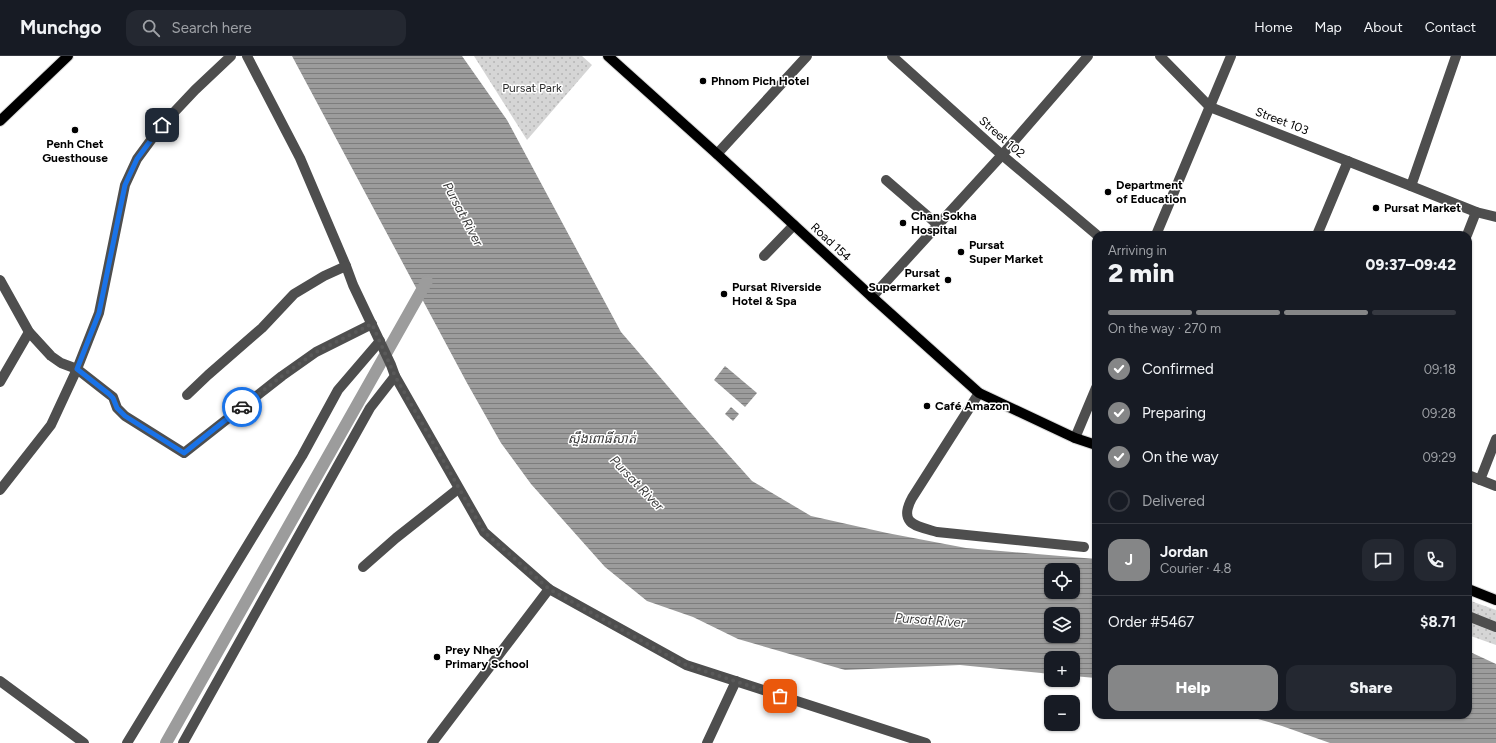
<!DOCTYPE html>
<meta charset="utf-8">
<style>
body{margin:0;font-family:Figtree,"Noto Sans Khmer",sans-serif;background:#242831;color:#f1f3f6;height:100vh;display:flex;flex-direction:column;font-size:15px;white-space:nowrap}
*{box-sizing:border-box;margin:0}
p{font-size:13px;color:#9ea1a6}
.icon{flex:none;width:22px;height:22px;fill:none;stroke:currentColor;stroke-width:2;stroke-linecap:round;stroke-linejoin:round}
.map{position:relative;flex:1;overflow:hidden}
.details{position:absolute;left:1092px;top:175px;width:380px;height:488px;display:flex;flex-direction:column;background:#171b24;border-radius:12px;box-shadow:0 1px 3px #0004}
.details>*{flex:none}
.fabs{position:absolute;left:1044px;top:507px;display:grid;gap:8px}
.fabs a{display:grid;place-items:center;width:36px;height:36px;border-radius:8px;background:#171b24;box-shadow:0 1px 3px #0004;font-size:20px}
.pin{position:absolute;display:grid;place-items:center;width:34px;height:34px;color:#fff;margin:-17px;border-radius:8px;box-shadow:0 2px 6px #0006}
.courier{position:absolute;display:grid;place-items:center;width:40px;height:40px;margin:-20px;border:3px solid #1a73e8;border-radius:50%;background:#fff;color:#222;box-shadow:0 1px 5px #0007}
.head em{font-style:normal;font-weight:800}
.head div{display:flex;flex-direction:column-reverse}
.head{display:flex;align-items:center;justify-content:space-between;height:68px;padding:0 16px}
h1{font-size:26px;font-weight:800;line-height:30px}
.bar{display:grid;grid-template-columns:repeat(4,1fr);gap:6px 4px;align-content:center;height:48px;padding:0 16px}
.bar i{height:5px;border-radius:3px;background:#363941}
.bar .on{background:#858687}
.bar p{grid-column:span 4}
.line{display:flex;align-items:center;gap:10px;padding:0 16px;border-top:1px solid #363941}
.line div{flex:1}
.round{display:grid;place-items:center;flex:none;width:42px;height:42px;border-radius:12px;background:#242831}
ol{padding:0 16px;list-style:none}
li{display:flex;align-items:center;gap:12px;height:44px}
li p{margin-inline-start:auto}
li .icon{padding:4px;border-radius:50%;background:#858687;color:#fff;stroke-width:4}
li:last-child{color:#9ea1a6}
li i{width:22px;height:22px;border:2px solid #363941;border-radius:50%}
.primary-button{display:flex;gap:8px;margin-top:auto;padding:8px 16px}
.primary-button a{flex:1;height:46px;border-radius:12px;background:#858687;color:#fff;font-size:16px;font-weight:800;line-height:46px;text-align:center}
.primary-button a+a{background:#242831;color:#f1f3f6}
header{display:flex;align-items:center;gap:24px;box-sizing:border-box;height:56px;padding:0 20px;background:#171b24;border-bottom:1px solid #363941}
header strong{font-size:19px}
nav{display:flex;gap:22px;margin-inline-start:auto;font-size:14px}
.search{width:280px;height:36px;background:#242831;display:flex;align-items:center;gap:10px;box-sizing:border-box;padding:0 14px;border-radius:12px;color:#9ea1a6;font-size:15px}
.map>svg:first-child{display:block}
</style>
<header>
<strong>Munchgo</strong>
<div class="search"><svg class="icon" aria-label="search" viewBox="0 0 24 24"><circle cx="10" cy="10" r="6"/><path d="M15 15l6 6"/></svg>Search here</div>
<nav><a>Home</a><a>Map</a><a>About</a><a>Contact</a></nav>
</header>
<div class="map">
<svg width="1496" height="687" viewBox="0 0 1496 687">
<defs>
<pattern id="grass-dots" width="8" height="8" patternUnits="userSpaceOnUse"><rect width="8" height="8" fill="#d5d5d5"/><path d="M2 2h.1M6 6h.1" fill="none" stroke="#b5b5b5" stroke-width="1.8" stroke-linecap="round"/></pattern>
<pattern id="water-rules" width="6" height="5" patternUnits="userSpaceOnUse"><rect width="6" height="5" fill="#9c9c9c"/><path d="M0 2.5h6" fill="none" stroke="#7d7d7d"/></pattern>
</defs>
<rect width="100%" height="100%" fill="#fff"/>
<!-- grass -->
<g fill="url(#grass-dots)">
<path d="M474,0H582L592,9L527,84Z"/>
<path d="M1468,544L1496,554V589L1468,579Z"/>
</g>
<!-- water -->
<g fill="url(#water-rules)" fill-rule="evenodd">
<path d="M292,0H462L507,64L621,276L691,357L752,425L811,460L887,477L966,492L1096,503V622L1073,620V602H1051V618L960,609L845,614L738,583L693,561L647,545L605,511L531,428L501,387L467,327ZM1051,514H1073V536H1051ZM1051,558H1073V580H1051Z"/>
<path d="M725,310L757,337L745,351L714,324Z"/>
<path d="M731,351L739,358L733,365L725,358Z"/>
<path d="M1468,595L1496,608V687H1330L1282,670L1244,659H1468Z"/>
</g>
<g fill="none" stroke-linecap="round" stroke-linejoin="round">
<!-- canal -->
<path stroke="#9c9c9c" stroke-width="12" d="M166,687L427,225"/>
<defs>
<g id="major">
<path d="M608,0L717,98L872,241L979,337L1075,382L1096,389"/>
<path d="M0,65L68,0"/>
<path d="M1468,533L1496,544"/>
</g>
</defs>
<!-- major casing -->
<use href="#major" stroke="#dbdbdb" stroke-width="12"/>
<!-- minor -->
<g stroke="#4e4e4e" stroke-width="10">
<path d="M247,0L300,102L346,210L353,229L391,309L395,320L484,476L549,533L686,609L926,687"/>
<path d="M892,0L1002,99L1097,179"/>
<path d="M1160,0L1210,51L1411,130L1476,156L1496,161"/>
<path d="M717,98L807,0"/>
<path d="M886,124L938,169"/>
<path d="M1411,130L1456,0"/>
<path d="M1156,179L1231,0"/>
<path d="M1317,179L1348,105"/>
<path d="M1467,179L1476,156"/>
<path d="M764,200L794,169"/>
<path d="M0,224L29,276L51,300L61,307L77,313L109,338L113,341L117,352L125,360L184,397L282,320L316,296L372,268"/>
<path d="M872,241L1002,99L1088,0"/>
<path d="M0,326L29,276"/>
<path d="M979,337L912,442C898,468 916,470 937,476L1084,491"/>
<path d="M187,339L208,319L262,272L294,238L324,220L346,210"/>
<path d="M1075,382L1096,332"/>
<path d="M1468,419L1496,430"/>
<path d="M1480,424L1496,383"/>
<path d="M0,434L51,369L77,313L99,257L125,129L137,103L162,69L195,34L231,0"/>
<path d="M363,511L396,482L458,433"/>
<path d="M1468,560L1496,571"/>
<path d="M0,625L84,687"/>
<path d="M127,687L302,400L338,334L380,285"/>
<path d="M183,687L370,352L395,320"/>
<path d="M432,687L549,533"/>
<path d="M707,687L736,625"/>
</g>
<!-- major -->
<use href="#major" stroke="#000" stroke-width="10"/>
</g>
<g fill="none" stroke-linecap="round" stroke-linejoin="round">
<!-- done -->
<path stroke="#595959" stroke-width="4" stroke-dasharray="0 7.2" d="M242,351L282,320L316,296L372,268L395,320L484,476L549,533L672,602L686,609L780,640"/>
<!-- route -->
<path stroke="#1a73e8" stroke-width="5" d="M162,69L137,103L125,129L99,257L77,313L109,338L113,342L117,352L125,360L184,397L242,351"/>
</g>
<!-- markers -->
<g fill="#000" stroke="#fff" stroke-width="1.5">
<circle cx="703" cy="25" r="4"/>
<circle cx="75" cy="74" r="4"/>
<circle cx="1108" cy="136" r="4"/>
<circle cx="1376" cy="152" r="4"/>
<circle cx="903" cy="167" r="4"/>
<circle cx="961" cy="196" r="4"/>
<circle cx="948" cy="224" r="4"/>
<circle cx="724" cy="238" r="4"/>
<circle cx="927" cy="350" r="4"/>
<circle cx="437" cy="601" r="4"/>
</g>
<g text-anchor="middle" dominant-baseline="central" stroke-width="3" stroke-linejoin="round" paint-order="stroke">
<!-- poi labels -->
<g font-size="12" font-weight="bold" fill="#000" stroke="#fff" text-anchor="start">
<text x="711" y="25">Phnom Pich Hotel</text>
<text x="75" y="88" text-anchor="middle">Penh Chet<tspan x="75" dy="14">Guesthouse</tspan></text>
<text x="1116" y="129">Department<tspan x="1116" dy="14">of Education</tspan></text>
<text x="1384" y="152">Pursat Market</text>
<text x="911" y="160">Chan Sokha<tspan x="911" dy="14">Hospital</tspan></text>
<text x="969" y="189">Pursat<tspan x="969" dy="14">Super Market</tspan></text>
<text x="940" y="217" text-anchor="end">Pursat<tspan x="940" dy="14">Supermarket</tspan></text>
<text x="732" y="231">Pursat Riverside<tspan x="732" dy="14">Hotel &amp; Spa</tspan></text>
<text x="935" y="350">Café Amazon</text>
<text x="445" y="594">Prey Nhey<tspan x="445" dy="14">Primary School</tspan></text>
</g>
<!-- park labels -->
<g font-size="12" fill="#2c2c2c" stroke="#fff">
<text x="532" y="32">Pursat Park</text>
</g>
<!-- street labels -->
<g font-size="12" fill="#000" stroke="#fff">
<text transform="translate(1282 65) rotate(21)">Street 103</text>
<text transform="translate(1002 81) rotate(41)">Street 102</text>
<text transform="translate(831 186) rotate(43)">Road 154</text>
</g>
<!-- water labels -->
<g font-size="13" font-style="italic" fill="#3d3d3d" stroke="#fff">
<text transform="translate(463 158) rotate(62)">Pursat River</text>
<text x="602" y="382">ស្ទឹងពោធិ៍សាត់</text>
<text transform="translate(637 427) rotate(46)">Pursat River</text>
<text transform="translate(930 564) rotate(4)">Pursat River</text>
</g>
</g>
</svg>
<div class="fabs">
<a><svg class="icon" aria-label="locate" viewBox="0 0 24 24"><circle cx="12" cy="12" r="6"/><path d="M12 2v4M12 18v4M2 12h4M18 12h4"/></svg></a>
<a><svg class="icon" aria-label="layers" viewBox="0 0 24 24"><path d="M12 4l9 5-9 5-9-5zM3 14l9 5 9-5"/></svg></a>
<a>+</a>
<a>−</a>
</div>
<div class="pin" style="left:780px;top:640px;background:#ea580c"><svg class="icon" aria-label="bag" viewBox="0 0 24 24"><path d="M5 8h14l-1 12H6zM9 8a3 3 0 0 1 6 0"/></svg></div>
<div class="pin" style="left:162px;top:69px;background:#1f2937"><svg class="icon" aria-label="home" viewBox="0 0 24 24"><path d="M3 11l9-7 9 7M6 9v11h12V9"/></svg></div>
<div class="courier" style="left:242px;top:351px"><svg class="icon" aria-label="car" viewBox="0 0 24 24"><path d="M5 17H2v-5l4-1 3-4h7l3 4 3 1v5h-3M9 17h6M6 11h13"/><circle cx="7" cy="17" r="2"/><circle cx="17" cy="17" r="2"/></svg></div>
<section class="details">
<div class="head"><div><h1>2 min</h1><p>Arriving in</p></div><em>09:37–09:42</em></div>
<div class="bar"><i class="on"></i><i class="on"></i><i class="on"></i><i></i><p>On the way · 270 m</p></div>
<ol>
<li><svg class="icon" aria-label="check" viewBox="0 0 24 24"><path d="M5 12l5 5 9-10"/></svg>Confirmed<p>09:18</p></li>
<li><svg class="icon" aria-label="check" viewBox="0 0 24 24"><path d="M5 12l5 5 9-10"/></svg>Preparing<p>09:28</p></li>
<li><svg class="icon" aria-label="check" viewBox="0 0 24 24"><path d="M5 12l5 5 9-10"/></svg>On the way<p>09:29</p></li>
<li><i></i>Delivered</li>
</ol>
<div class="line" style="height:72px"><b class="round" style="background:#858687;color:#fff">J</b><div><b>Jordan</b><p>Courier · 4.8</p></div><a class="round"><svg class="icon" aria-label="chat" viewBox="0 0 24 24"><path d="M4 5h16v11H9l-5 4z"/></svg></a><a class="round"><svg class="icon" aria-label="phone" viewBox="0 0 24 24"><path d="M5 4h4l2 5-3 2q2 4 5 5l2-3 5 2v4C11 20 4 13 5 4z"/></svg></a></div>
<div class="line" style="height:52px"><div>Order #5467</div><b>$8.71</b></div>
<div class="primary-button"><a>Help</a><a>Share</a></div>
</section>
</div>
